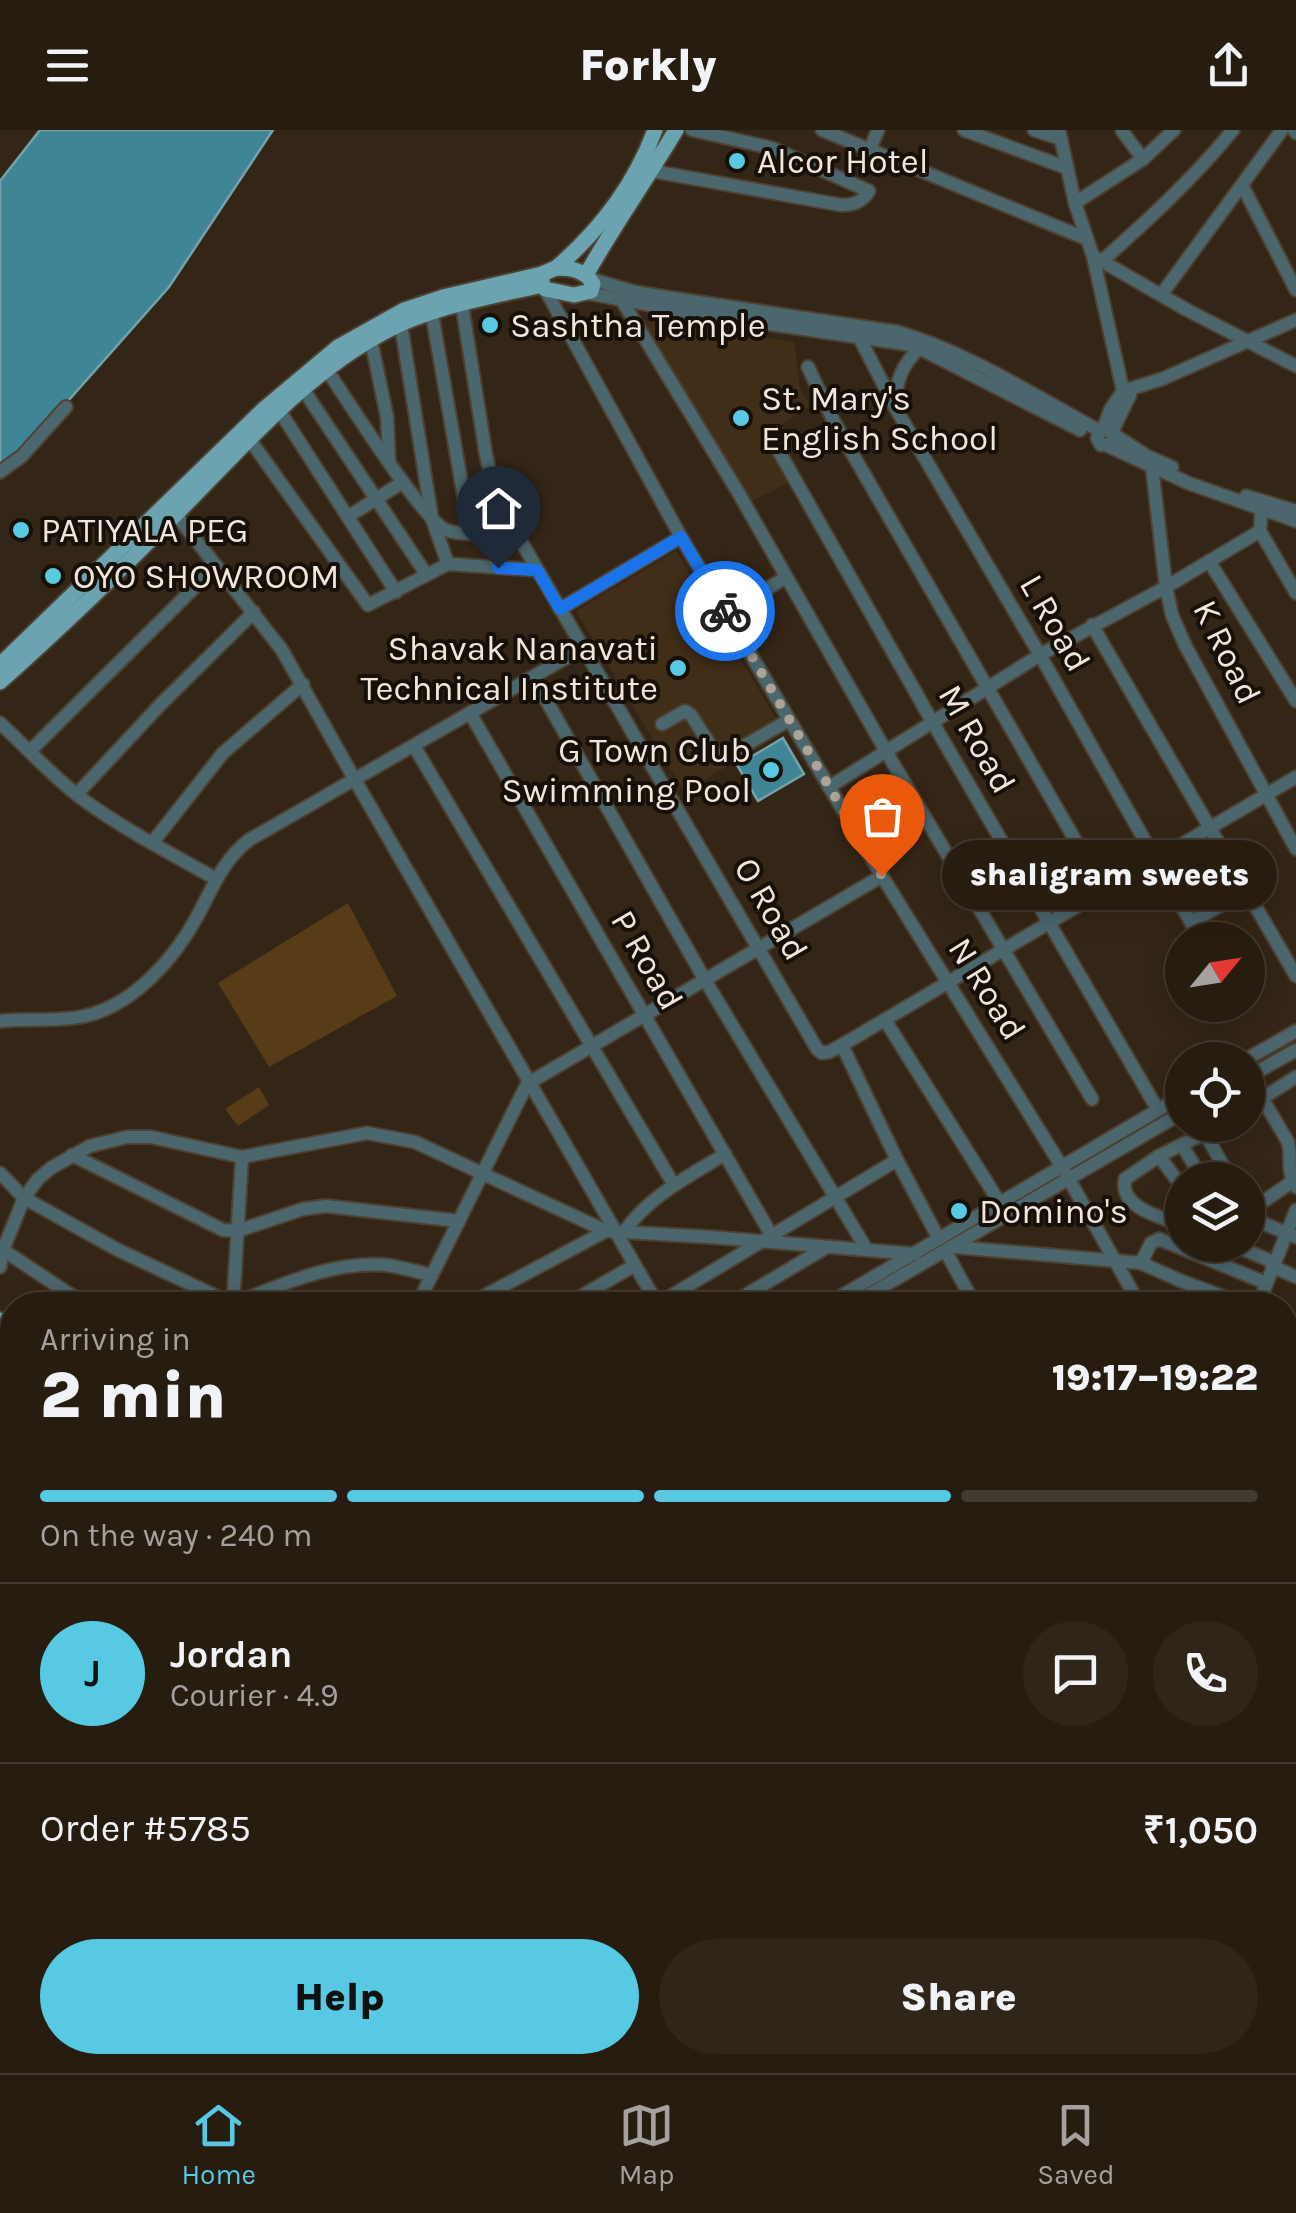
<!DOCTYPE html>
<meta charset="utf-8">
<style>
body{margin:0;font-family:Karla,sans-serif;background:#2f2519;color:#f1f3f6;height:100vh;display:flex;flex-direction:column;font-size:38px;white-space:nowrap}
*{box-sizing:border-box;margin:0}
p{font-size:32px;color:#a4a19f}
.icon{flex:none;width:55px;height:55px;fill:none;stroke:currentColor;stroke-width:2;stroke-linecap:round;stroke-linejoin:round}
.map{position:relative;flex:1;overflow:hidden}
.panel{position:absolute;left:0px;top:1162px;width:1298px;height:782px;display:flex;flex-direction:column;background:#271c10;border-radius:40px 40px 0 0;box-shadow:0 5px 25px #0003,0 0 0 2px #433a30}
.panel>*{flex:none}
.needle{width:65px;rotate:60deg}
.controls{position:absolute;left:1165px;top:792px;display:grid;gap:20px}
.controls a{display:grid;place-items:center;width:100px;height:100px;border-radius:50%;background:#271c10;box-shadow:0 5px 25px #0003,0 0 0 2px #433a30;font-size:50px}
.pin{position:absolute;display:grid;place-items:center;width:85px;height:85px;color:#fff;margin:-102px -42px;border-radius:50% 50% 50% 0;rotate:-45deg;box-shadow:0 0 10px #0007}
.pin .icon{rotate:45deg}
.courier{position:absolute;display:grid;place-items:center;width:100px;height:100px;margin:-50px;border:8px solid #1a73e8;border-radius:50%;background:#fff;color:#222;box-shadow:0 2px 12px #0007}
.bubble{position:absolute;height:70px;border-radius:35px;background:#271c10;box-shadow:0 5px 25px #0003,0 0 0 2px #433a30;font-size:32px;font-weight:800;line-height:70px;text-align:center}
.head em{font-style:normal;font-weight:800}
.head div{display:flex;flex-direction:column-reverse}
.head{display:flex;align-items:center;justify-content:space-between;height:170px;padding:0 40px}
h1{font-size:65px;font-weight:800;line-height:75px}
.bar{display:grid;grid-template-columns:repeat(4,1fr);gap:15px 10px;align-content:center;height:120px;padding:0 40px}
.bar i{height:12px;border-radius:8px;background:#433a30}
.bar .on{background:#57c9e2}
.bar p{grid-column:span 4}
.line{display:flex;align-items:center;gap:25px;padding:0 40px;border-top:2px solid #433a30}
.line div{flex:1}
.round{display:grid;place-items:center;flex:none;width:105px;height:105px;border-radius:52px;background:#2f2519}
.primary-button{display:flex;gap:20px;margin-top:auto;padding:20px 40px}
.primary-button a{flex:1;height:115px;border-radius:60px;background:#57c9e2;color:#111;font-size:40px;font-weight:800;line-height:115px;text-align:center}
.primary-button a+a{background:#2f2519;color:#f1f3f6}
header{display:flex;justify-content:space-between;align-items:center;height:130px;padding:0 40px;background:#271c10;font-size:45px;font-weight:800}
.menu{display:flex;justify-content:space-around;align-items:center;height:140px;border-top:2px solid #433a30;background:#271c10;font-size:28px;color:#a4a19f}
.menu a{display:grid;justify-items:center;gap:5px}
.menu .on{color:#57c9e2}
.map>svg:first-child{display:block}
</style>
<header><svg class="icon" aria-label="menu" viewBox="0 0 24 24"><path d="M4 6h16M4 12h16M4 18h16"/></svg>Forkly<svg class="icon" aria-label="share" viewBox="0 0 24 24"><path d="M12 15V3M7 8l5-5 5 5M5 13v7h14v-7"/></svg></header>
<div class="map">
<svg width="1296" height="1943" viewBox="0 0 1296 1943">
<rect width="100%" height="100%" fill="#342616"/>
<!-- built -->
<g fill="#412e19">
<path d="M631,188L795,212L799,255L810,276L771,301L788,353L745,375Z"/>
<path d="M676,421L784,602L684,662L576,481Z"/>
<path d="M1296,1464V1943H0V1749L12,1731V1932H1285V1472Z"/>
</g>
<!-- green -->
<g fill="#583b17">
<path d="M348,773L397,866L269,937L218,853Z"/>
<path d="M259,957L269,975L238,996L225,979Z"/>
</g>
<!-- water -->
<g fill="#408595" stroke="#75a2aa" stroke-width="2.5">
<path d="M40,0H273L169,157L21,324L0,338V51Z"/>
<path d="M783,608L804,644L758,671L737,635Z"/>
<path d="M1285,1683L1296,1687V1943H1140L1138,1933L1285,1932Z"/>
<path d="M749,1933L752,1943H548L542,1933Z"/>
</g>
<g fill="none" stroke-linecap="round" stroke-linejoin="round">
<defs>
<g id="minor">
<path d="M822,0L1087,109"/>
<path d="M964,0L1067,38"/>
<path d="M1034,0L1061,9"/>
<path d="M1059,0L1075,73L1093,126L1123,261"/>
<path d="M1294,0L1296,3"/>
<path d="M1122,1L1143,29"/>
<path d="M869,21L878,0"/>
<path d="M652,41L841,75C854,75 862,72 869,61L772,18L692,0"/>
<path d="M1242,55L1296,160"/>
<path d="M1075,73L1143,29L1174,0"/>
<path d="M1093,126L1187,180L1296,236"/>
<path d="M1102,131C1149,89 1193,49 1233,0"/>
<path d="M591,149L635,162L665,167L898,202C969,223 1035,266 1100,301L1109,300L1114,307L1112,314L1101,315L1097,308L1100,301"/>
<path d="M545,159L681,407L882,746L1062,1037L1140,1175"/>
<path d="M587,163L681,181L905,214L919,218L1080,300"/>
<path d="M1161,165L1282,0"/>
<path d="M621,169L738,362L887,623L1092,969"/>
<path d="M462,175L486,325L493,355L508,389L817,919L822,923L829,922L842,915L1296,647"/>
<path d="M432,184L470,402"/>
<path d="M401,195L432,389L448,434"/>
<path d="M858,205L896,279L1040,525L1201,810"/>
<path d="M371,210L387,287L389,329"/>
<path d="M808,237L833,290L1104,760"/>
<path d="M326,239C345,266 423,391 446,400C466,407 494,402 515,401"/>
<path d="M303,259L426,444"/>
<path d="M896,276C895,251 902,236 919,218"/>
<path d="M279,280L396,462"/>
<path d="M1103,300L1110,280L1123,261L1162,249L1296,190"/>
<path d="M1112,302L1130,265V259"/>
<path d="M1113,304L1147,326L1172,337"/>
<path d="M250,310L368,475L448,434L537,440"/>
<path d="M1108,316L1188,353L1296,391"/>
<path d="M777,318L933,593L1158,980"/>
<path d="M1152,337L1166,457L1172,485L1185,515L1296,719"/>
<path d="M0,342L22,326L66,277"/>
<path d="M1246,366L1296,381"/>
<path d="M1262,374L1260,401L1296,463"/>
<path d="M170,377L282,520L355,650L658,1175"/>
<path d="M349,386L403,352"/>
<path d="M1209,431L1296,571"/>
<path d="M560,479L681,407"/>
<path d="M727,484L786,447"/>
<path d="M1092,495L1296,846"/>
<path d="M533,547L705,850L867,1120"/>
<path d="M470,583L772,1106"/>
<path d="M0,593C27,618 52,646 81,668C123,699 170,723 216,749"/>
<path d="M662,594L685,581L691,585L716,624L723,628L789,590"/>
<path d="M414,616L674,1055"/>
<path d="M30,621L216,436"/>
<path d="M829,657L1040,525L1166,457L1260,401"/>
<path d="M77,664L160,575L254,482"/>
<path d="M152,713L223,623L303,554"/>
<path d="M1191,792L1246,761"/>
<path d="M885,890L1003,1078"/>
<path d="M0,891C28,888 58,892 85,886C134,875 175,828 198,785C213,757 223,730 249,710L583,518"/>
<path d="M842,915L897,1030L939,1109"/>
<path d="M1245,930L1296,901"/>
<path d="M1249,946L1288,1012C1293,1031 1285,1036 1296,1057"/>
<path d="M1248,947L1296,920"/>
<path d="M1248,977L1296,947"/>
<path d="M1205,1003L1231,1050"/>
<path d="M1182,1015L1203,1050"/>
<path d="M72,1025L223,1100L237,1101L303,1079L326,1076L459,1091"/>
<path d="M1159,1026L1182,1057"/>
<path d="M0,1043L24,1068L118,1120L233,1174C281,1155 332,1131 386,1135C401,1137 417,1142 432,1145"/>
<path d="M1248,1082L1296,1049"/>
<path d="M1248,1087L1296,1107"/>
<path d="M1182,1095C1161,1087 1119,1078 1125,1049L1159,1026L1221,995"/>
<path d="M624,1102C649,1066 688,1047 725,1024"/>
<path d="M1232,1115L1274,1132"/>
<path d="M955,1117L1141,1133L1181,1151L1246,1175"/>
<path d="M0,1118L86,1175"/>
<path d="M946,1122L975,1175"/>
<path d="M1141,1133L1151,1113L1159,1109L1266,1153"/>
<path d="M1272,1136L1296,1147"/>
<path d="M0,1137L3,1120L24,1068L38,1049L51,1038L90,1016L127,1007H151L242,1027L367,1003L415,1012L606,1101L710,1107L915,1124"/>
<path d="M233,1175L242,1027"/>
<path d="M417,1175L527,954L882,746"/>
<path d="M467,1175L606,1101"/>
<path d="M566,1175L635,1135"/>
<path d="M656,1175L897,1030"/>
<path d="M729,1175L825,1118"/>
<path d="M826,1175L1182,966"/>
<path d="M851,1175L1182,983"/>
<path d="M1258,1175L1296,1080"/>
<path d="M1285,1190L1296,1195"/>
<path d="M1285,1368L1296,1361"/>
<path d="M1285,1427L1296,1445"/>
<path d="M0,1585L5,1598L0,1625"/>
<path d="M0,1653L12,1666"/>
<path d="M0,1753L12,1739"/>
<path d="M0,1772L12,1757"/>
</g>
<g id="major">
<path d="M556,138C599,101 635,54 655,0"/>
<path d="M556,138C571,138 585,140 593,154L591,161L574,165L545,159L542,155V144Z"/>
<path d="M586,145C614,95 647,49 676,0"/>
<path d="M0,535L264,279L338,217L404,180L443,167L542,144"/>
<path d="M0,552C64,495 127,434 187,373C249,310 309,241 388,200C435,176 491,167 542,155"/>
<path d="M0,1190L12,1197"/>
<path d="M0,1231L12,1239"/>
<path d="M0,1704L12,1687"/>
<path d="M0,1719L12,1703"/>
</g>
</defs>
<!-- minor casing -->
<use href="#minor" stroke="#4e4132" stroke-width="16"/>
<!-- major casing -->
<use href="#major" stroke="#4e4132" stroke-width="19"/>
<!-- minor -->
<use href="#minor" stroke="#4c666d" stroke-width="12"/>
<!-- major -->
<use href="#major" stroke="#6ba3b1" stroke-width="15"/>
<!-- rail -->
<g stroke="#a5998d" stroke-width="2.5" stroke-dasharray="20 10" stroke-linecap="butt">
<path d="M1285,1499L1296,1492"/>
<path d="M1285,1593L1296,1592"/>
<path d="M883,1932L884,1943"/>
<path d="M918,1932L921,1943"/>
<path d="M938,1932L942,1943"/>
<path d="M970,1932L974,1943"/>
<path d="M1085,1932L1088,1943"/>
<path d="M82,1943L94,1932"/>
<path d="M116,1943L139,1932"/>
<path d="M151,1943L164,1932"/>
</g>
</g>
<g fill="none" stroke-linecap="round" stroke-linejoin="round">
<!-- done -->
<path stroke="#aea397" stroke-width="10" stroke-dasharray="0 18" d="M725,481L882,746"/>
<!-- route -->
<path stroke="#1a73e8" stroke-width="12" d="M498,438L537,440L560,479L681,407L725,481"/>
</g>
<!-- markers -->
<g fill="#57c9e2" stroke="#171009" stroke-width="4">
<circle cx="737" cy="31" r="10"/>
<circle cx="490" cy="195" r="10"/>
<circle cx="741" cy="288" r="10"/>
<circle cx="21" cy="400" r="10"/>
<circle cx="53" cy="446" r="10"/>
<circle cx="678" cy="538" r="10"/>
<circle cx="771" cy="640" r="10"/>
<circle cx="959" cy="1081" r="10"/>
</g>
<g text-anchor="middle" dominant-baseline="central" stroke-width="8" stroke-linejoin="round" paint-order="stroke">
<!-- poi labels -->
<g font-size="35" fill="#f0e6dc" stroke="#171009" text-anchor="start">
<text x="757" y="31">Alcor Hotel</text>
<text x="510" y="195">Sashtha Temple</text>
<text x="761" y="268">St. Mary's<tspan x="761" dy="40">English School</tspan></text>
<text x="41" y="400">PATIYALA PEG</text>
<text x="73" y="446">OYO SHOWROOM</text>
<text x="658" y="518" text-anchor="end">Shavak Nanavati<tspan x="658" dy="40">Technical Institute</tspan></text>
<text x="751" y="620" text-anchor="end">G Town Club<tspan x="751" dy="40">Swimming Pool</tspan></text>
<text x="979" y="1081">Domino's</text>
</g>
<!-- street labels -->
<g font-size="35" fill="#f0e6dc" stroke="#171009">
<text transform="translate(1055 493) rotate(60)">L Road</text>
<text transform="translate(1227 522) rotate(64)">K Road</text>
<text transform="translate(977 609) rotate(60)">M Road</text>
<text transform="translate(771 779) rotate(60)">O Road</text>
<text transform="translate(647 830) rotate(60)">P Road</text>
<text transform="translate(987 859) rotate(58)">N Road</text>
</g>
</g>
</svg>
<div class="controls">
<a><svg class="needle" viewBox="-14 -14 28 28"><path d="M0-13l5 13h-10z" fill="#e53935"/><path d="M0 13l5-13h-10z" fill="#a4a19f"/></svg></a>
<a><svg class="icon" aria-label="locate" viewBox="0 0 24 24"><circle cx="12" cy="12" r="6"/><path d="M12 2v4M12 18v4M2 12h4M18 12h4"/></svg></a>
<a><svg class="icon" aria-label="layers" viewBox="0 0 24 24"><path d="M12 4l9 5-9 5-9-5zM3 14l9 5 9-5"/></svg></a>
</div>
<div class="pin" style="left:882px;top:746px;background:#ea580c"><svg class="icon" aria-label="bag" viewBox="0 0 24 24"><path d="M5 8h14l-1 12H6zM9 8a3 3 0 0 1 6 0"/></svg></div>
<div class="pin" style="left:498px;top:438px;background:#1f2937"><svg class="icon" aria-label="home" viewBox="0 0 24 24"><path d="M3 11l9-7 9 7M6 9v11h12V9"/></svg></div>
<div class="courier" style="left:725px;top:481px"><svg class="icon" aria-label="bike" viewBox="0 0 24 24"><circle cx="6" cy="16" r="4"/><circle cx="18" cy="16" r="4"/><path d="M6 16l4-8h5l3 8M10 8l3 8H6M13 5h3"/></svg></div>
<div class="bubble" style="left:942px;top:710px;width:335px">shaligram sweets</div>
<section class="panel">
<div class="head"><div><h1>2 min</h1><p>Arriving in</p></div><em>19:17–19:22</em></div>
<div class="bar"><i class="on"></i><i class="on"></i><i class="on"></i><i></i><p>On the way · 240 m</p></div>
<div class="line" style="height:180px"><b class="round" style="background:#57c9e2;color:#111">J</b><div><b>Jordan</b><p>Courier · 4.9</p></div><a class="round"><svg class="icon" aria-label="chat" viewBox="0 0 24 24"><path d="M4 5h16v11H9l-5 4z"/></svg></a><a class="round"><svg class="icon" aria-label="phone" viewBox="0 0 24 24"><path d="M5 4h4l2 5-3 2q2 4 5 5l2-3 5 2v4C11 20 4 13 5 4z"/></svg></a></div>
<div class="line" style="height:130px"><div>Order #5785</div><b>₹1,050</b></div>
<div class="primary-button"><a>Help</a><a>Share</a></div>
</section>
</div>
<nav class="menu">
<a class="on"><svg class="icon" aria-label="home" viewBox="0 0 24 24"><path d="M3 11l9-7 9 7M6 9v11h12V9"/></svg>Home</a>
<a><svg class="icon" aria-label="map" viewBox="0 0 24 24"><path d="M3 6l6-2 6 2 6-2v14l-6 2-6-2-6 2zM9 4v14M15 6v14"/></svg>Map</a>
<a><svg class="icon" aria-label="saved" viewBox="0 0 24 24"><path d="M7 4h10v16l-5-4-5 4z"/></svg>Saved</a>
</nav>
